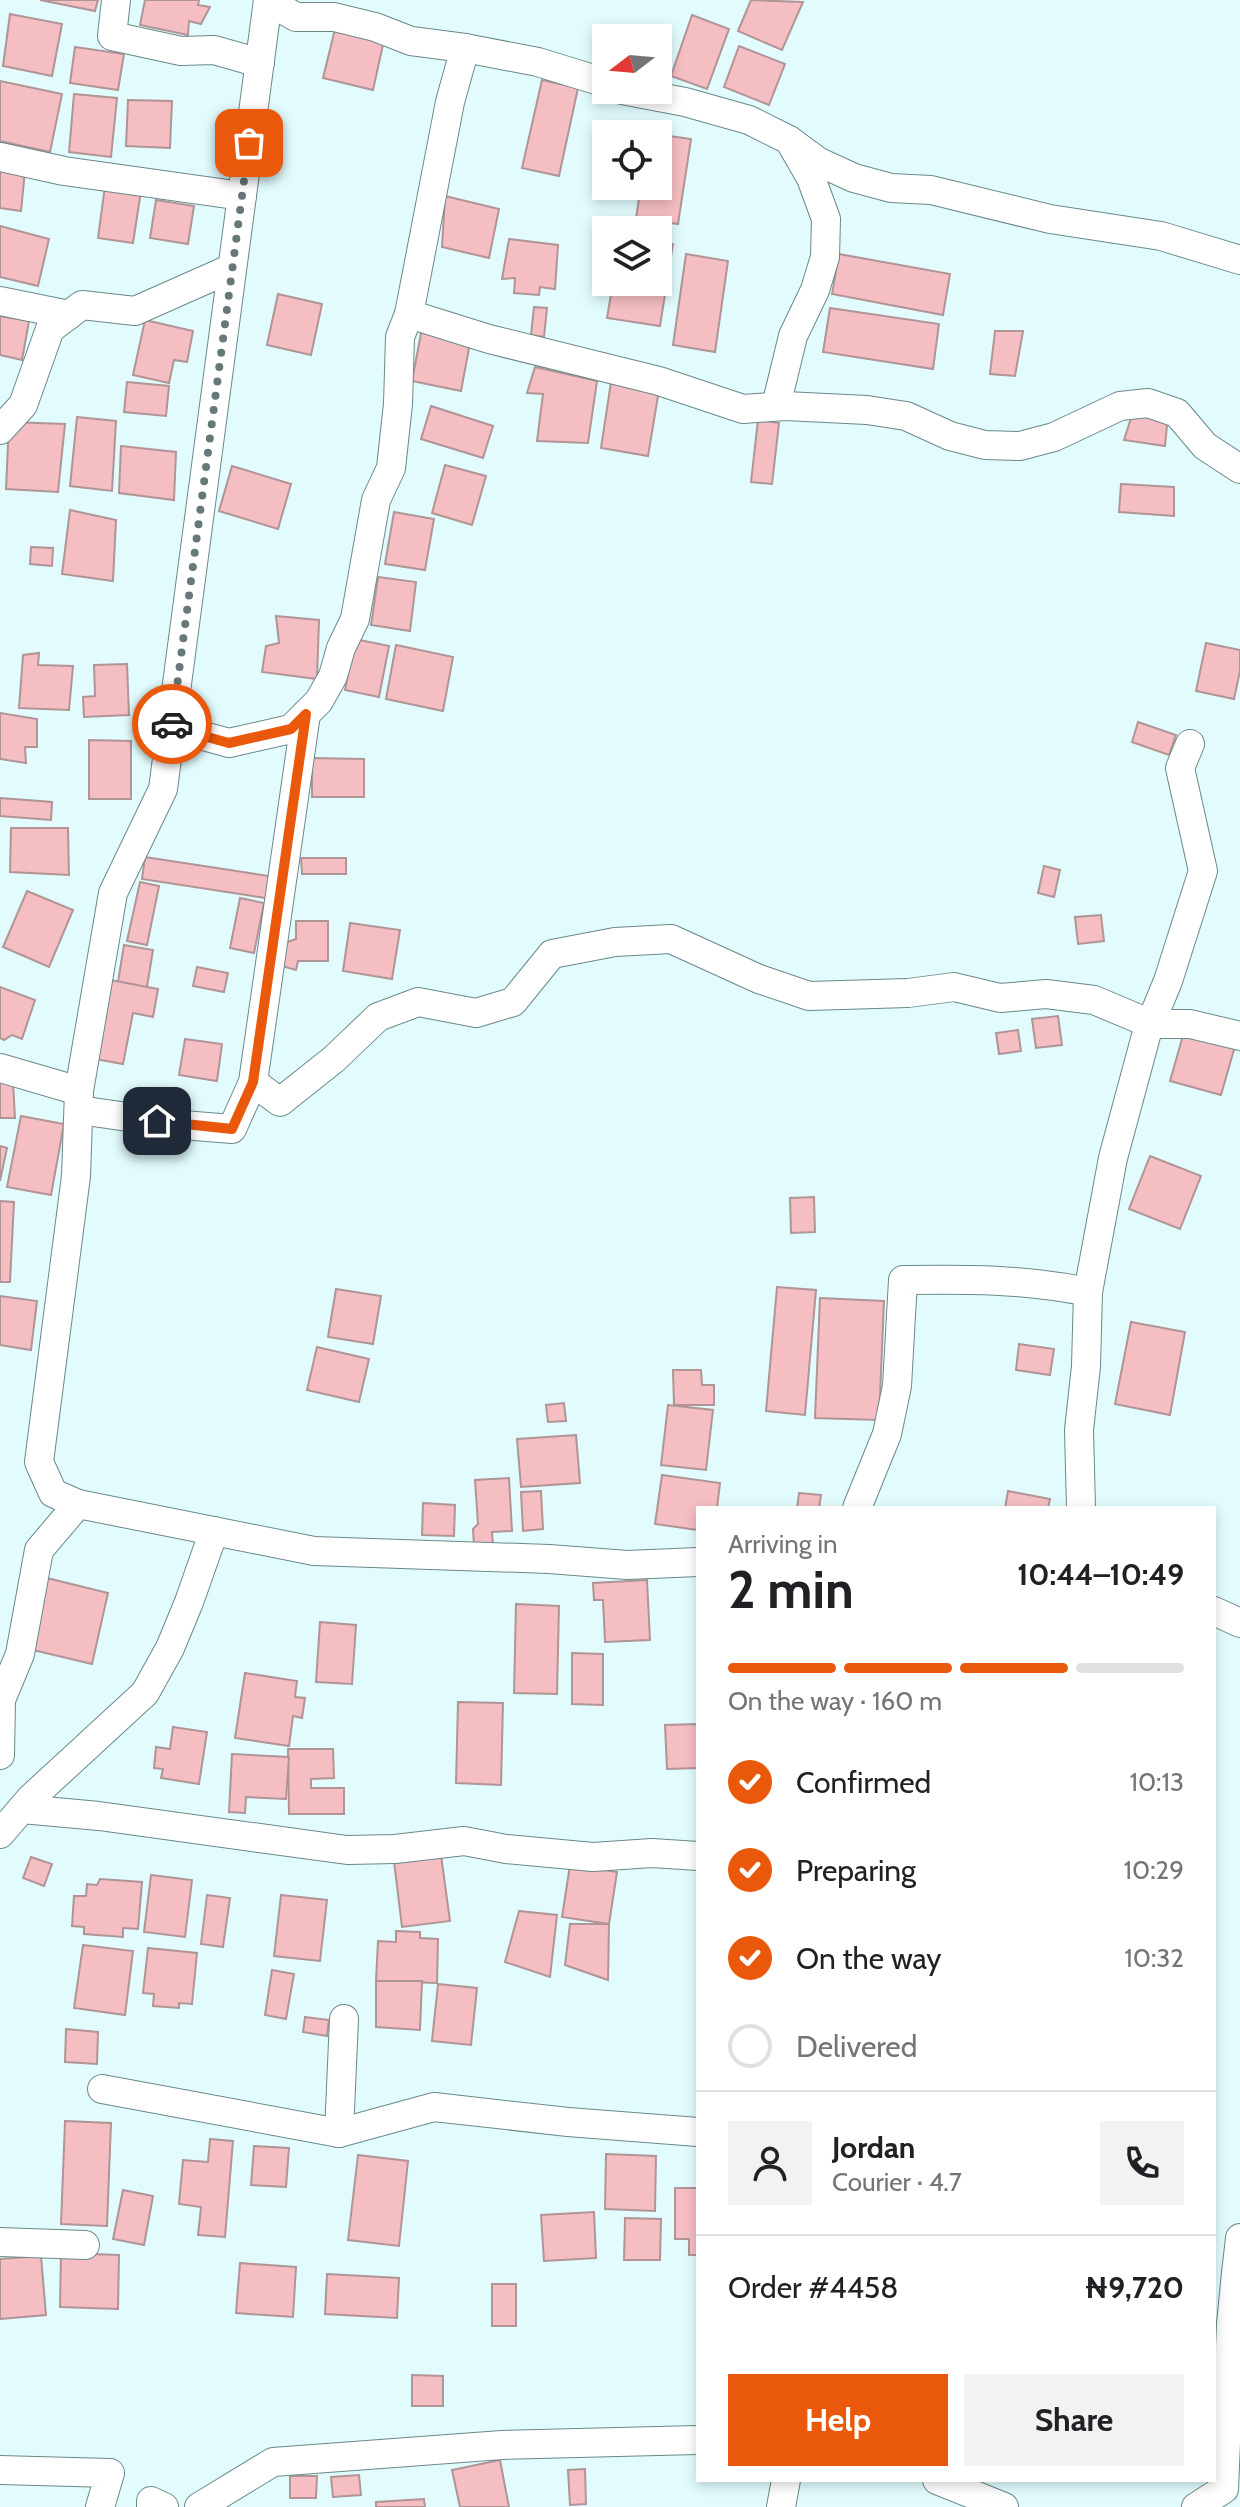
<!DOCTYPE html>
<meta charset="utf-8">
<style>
body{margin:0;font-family:Cabin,sans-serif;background:#f2f2f2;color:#202124;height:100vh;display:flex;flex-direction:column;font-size:30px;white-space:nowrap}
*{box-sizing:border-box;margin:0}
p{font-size:26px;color:#757577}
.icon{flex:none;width:44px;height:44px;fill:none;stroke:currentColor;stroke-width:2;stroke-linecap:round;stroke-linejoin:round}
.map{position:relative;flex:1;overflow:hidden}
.sheet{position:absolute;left:696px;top:1506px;width:520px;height:976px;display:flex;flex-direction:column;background:#fff;border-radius:0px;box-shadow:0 4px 12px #0003}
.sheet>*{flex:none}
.needle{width:52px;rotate:254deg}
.tools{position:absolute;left:592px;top:24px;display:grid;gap:16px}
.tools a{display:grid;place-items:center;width:80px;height:80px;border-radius:0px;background:#fff;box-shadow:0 4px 12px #0003;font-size:40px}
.pin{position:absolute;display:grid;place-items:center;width:68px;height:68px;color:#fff;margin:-34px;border-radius:16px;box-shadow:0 4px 12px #0006}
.courier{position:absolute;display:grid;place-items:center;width:80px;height:80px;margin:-40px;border:6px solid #ea580c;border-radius:50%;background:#fff;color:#222;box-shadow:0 2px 10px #0007}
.summary em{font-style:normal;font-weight:800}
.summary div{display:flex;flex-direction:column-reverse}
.summary{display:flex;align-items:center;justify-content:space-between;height:136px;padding:0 32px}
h1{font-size:52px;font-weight:800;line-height:60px}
.bar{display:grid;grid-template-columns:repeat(4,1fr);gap:12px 8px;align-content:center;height:96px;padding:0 32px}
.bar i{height:10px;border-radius:6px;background:#e0e0e0}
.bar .on{background:#ea580c}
.bar p{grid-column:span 4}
.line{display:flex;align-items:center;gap:20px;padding:0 32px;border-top:2px solid #e0e0e0}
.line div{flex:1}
.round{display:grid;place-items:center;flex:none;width:84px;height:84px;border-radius:0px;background:#f2f2f2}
ol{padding:0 32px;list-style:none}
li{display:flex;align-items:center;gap:24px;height:88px}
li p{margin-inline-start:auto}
li .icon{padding:8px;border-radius:50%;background:#ea580c;color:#fff;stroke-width:4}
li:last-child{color:#757577}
li i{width:44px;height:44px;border:4px solid #e0e0e0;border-radius:50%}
.action{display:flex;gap:16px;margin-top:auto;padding:16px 32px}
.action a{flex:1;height:92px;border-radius:0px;background:#ea580c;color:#fff;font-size:32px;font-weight:800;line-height:92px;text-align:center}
.action a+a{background:#f2f2f2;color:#202124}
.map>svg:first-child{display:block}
</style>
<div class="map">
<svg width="1240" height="2507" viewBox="0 0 1240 2507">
<rect width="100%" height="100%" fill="#e2fcfe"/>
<!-- building -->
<g fill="#f5bec2" stroke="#b09496" stroke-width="2">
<path d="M40,0H98L95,11Z"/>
<path d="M145,0H199L198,5L210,7L201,24L189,21L188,35L140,25Z"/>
<path d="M751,0L803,2L782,50L738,31Z"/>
<path d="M10,14L62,24L52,76L3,66Z"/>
<path d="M692,15L729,29L707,89L671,76Z"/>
<path d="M335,29L384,40L373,90L323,78Z"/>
<path d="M739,46L785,64L769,105L724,87Z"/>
<path d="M75,47L124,54L118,90L70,83Z"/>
<path d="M542,80L578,88L559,176L522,168Z"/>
<path d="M0,81L62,94L50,152L0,141Z"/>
<path d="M74,94L117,98L111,157L69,152Z"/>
<path d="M128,100L172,101L170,148L126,146Z"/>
<path d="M649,133L691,139L678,224L636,218L641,186H658V134Z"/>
<path d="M0,168L25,171L21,211L0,208Z"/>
<path d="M105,186L141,191L133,243L98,238Z"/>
<path d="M445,196L499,209L489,258L442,247Z"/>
<path d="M156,200L194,206L188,244L150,238Z"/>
<path d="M0,226L49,239L38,286L0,277Z"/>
<path d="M509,239L558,245L555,289L540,287L539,295L514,293L515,278L502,279Z"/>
<path d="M658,242L673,244L660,326L607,318L613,282H658Z"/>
<path d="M686,254L728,261L715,352L673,345Z"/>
<path d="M839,254L950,274L943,315L832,294Z"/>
<path d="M278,294L322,304L311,355L267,345Z"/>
<path d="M534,307L547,308L544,337L531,335Z"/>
<path d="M830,308L939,324L933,369L823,352Z"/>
<path d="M0,316L29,321L22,360L0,355Z"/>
<path d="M145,320L193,331L187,362L174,360L169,383L133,375Z"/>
<path d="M422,328L471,338L461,391L412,381Z"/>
<path d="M995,331H1023L1015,376L990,374Z"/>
<path d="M535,367L597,381L588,443L537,441L543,394L527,393Z"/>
<path d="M127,382L169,386L166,416L124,412Z"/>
<path d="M611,382L659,390L648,456L601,448Z"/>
<path d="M431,406L493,426L483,458L421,439Z"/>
<path d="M1133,412L1168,415L1165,446L1124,440Z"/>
<path d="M77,417L116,421L112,491L70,486Z"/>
<path d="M758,420L779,423L772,484L751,482Z"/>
<path d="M9,422L65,424L58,492L6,489Z"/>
<path d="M121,446L176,452L174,500L119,493Z"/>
<path d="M445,465L486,476L472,525L432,513Z"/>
<path d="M232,466L291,484L278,529L219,511Z"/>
<path d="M1121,484L1174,487V516L1119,512Z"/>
<path d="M70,510L116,520L113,581L62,574Z"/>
<path d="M394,512L434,519L425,570L385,564Z"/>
<path d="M31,547L53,548L52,566L30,564Z"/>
<path d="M378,577L416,582L410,631L371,625Z"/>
<path d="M276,616L319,620L317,679L262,672L266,646L279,643Z"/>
<path d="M355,639L389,646L379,697L345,690Z"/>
<path d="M1206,643L1240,650V671L1234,699L1196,691Z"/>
<path d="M396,645L453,657L443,711L386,699Z"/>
<path d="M39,653L38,665L73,666L69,710L19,708L23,655Z"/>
<path d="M127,664L129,715L84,717L83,697L95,696L94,665Z"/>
<path d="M0,713L37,719V747H25L26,763L0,759Z"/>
<path d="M1138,722L1176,735L1169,755L1132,742Z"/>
<path d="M89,740L131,741V799H89Z"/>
<path d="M312,758L364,759V797H312Z"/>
<path d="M0,798L52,802L51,820L0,816Z"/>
<path d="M11,828H68L69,875L10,872Z"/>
<path d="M145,857L269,876L266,898L142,879Z"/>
<path d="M301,858H346V874H302Z"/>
<path d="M1044,866L1060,870L1054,897L1038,893Z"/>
<path d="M140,882L159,886L147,945L127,941Z"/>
<path d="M27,891L73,910L49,967L3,947Z"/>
<path d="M240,898L264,903L254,953L230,948Z"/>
<path d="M1101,915L1104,941L1078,944L1075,917Z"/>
<path d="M296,921H328V961H298L296,970L282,966V944L296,939Z"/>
<path d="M350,923L400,930L392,979L343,971Z"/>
<path d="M124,945L153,950L146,993L117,988Z"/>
<path d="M197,967L228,973L224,992L193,986Z"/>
<path d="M111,980L158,989L153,1017L133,1013L123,1064L95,1059Z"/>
<path d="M0,987L35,1000L22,1039L12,1035L4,1040L0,1038Z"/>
<path d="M1058,1016L1062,1045L1036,1048L1032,1019Z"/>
<path d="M1018,1030L1021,1051L999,1054L996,1033Z"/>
<path d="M1184,1032L1235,1046L1221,1095L1170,1081Z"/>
<path d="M185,1039L222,1044L217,1081L179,1075Z"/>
<path d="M13,1082L15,1118H0V1083Z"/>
<path d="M21,1116L64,1124L51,1195L7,1187Z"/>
<path d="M0,1146L7,1148L0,1181Z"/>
<path d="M1150,1156L1201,1176L1180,1229L1129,1209Z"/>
<path d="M814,1197L815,1232L791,1233L790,1198Z"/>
<path d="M0,1201L14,1202L10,1282H0Z"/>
<path d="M777,1287L816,1290L805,1415L766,1411Z"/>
<path d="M336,1289L381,1296L373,1344L328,1337Z"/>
<path d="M0,1296L37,1301L31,1350L0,1345Z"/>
<path d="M820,1298L884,1301L879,1420L815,1418Z"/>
<path d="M1131,1322L1185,1332L1170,1415L1115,1404Z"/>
<path d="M1019,1344L1054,1349L1050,1375L1016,1370Z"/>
<path d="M317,1347L369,1359L359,1402L307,1390Z"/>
<path d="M673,1370H701L702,1385H714V1405H674Z"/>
<path d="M564,1403L566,1421L548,1422L546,1405Z"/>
<path d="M668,1405L713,1410L706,1470L661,1465Z"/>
<path d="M576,1435L580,1483L521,1487L517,1439Z"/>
<path d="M662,1475L720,1483L717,1508H698V1530L655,1524Z"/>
<path d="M509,1478L512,1531L492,1532L493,1544L474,1546L473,1529L478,1524L475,1480Z"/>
<path d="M541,1491L543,1529L523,1531L521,1492Z"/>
<path d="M1008,1491L1050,1499L1048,1508H1005Z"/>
<path d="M799,1493L821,1495L819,1508H797Z"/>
<path d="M423,1503L455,1505L454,1536L422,1535Z"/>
<path d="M47,1578L108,1593L92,1664L33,1650Z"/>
<path d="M647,1580L650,1640L605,1642L603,1600H594L593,1583Z"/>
<path d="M516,1604L559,1606L557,1694L514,1693Z"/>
<path d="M320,1622L356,1625L352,1684L316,1682Z"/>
<path d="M572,1653L603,1654V1705L572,1704Z"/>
<path d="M245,1673L297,1681L295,1697L305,1698L302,1718L293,1716L289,1746L235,1738Z"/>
<path d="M458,1702L503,1703L501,1785L456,1783Z"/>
<path d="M698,1724V1768L667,1769L665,1725Z"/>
<path d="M173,1727L207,1732L199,1784L161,1778L163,1769L154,1768L156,1747L170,1749Z"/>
<path d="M288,1749H333L334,1778L311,1779V1788H344V1814H289Z"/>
<path d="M232,1754L289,1757L286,1799L246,1797L245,1813L229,1812Z"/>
<path d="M441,1855L450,1921L402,1927L394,1861Z"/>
<path d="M31,1857L52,1864L44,1886L23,1878Z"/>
<path d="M570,1865L617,1872L609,1924L562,1917Z"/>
<path d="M151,1875L192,1880L185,1937L144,1932Z"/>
<path d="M100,1879L142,1882L138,1929L123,1928V1937L84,1934V1927L72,1926L74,1896H86L87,1884L97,1885Z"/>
<path d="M207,1895L230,1898L223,1947L201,1944Z"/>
<path d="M281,1895L327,1900L320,1961L274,1956Z"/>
<path d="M519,1911L557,1915L550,1977L505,1962Z"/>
<path d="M570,1924H609L608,1980L565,1965Z"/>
<path d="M396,1931L420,1932V1938L438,1939L437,1983L376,1981L378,1941L396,1942Z"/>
<path d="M83,1945L133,1951L125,2015L74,2008Z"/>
<path d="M148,1948L197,1953L192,2004L179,2003V2008L153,2006L154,1994L143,1993Z"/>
<path d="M272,1970L294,1974L286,2019L265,2015Z"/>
<path d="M376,1981H422L420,2030L376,2027Z"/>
<path d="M438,1984L477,1988L471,2045L432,2041Z"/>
<path d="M305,2017L329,2020L327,2036L303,2032Z"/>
<path d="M66,2029L98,2032L97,2064L65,2062Z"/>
<path d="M65,2121L111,2123L107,2226L61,2224Z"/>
<path d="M210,2139L233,2141L225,2237L198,2235L201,2207L179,2204L183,2160L208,2162Z"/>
<path d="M254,2146L289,2148L286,2187L251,2185Z"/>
<path d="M606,2154L656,2156L655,2211L605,2209Z"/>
<path d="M358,2155L408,2161L399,2246L348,2240Z"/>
<path d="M675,2188H698V2255H689V2239H675Z"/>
<path d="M123,2190L153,2196L144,2245L113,2239Z"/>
<path d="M594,2212L596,2258L544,2261L541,2215Z"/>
<path d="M625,2218L661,2219L660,2260H624Z"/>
<path d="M61,2253L119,2255L118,2309L60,2307Z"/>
<path d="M41,2256L46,2315L0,2319V2259Z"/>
<path d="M240,2263L296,2267L293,2317L236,2313Z"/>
<path d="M327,2274L399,2278L397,2318L325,2314Z"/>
<rect x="492" y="2284" width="24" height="42"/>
<path d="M412,2375L443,2376V2406H412Z"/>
<path d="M500,2460L509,2507H460L452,2470Z"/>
<path d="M585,2469L586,2504L570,2505L568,2470Z"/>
<path d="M359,2475L361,2495L333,2497L331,2477Z"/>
<path d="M290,2476H317L316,2498H290Z"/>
<path d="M424,2499L425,2507H376V2502Z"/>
</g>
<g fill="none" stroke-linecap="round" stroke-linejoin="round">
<defs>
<g id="minor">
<path d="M116,0L112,36L181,51L214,50L260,63"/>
<path d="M268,1L296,17H334L375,27L411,41L465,48L450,102L409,314L489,339L659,381L743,409L785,406L867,410L906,416L950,436L985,445L1020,446L1054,437L1120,406L1148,403L1177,413L1205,446L1240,469"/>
<path d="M465,48L538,62L606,83"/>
<path d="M622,90L685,102L749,120L789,140L811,178L826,219L825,257L815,290L793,336L776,406"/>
<path d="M789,140L819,162L854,178L891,188L931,190L1050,219L1161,236L1240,260"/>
<path d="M0,157L64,171L242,196"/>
<path d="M0,301L69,315"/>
<path d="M0,430L23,405L50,329L82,305L135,311L232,268"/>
<path d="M171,727L229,743L291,729L319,701L333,676L341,648L355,619L376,500L391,468L398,404L400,337L409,314"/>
<path d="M0,1068L79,1091L113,893L163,789L268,0"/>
<path d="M253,1082L280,1102L334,1059L378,1017L418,1002L476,1013L513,1002L552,954L615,942L671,939L759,979L809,996L908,993L954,987L1000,998L1046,994L1094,1000L1151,1024H1190L1240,1036"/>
<path d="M79,1091L76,1176L39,1462L53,1493L78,1504L314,1551L549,1559L627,1565L698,1562"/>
<path d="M79,1110L183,1125L232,1129L253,1082L306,714"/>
<path d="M1088,1292L1113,1158L1147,1032L1168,981L1203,871L1180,768L1190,744"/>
<path d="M857,1508L887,1434L897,1386L903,1280C967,1279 1024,1279 1088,1292L1086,1366L1079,1430L1081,1508"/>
<path d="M1214,1611L1240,1623"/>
<path d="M0,1755L1,1700L20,1654L39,1550L78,1504"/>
<path d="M22,1809L99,1816L347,1850L395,1849L464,1841L506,1849L593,1857L652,1853L698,1856"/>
<path d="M0,1834L31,1798L145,1693L170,1648L189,1602L214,1531"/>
<path d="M102,2089L339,2133L434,2107L568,2122L698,2132"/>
<path d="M339,2133L344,2019"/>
<path d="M0,2242L85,2245"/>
<path d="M1236,2273L1240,2238"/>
<path d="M0,2470L110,2473L100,2507"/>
<path d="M937,2480L1004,2507"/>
<path d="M151,2507V2501L164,2507"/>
<path d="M199,2507L273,2462L502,2445L698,2440"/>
<path d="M781,2507L786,2480"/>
<path d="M1196,2507L1224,2489L1231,2324L1236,2273H1240"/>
</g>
</defs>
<!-- minor casing -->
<use href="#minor" stroke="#6a888a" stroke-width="30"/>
<!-- minor -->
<use href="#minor" stroke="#fff" stroke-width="28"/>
</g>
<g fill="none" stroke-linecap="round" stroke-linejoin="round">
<!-- done -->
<path stroke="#667879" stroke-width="8" stroke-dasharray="0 14.4" d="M172,724L249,143"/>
<!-- route -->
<path stroke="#ea580c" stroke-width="10" d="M157,1121L232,1129L253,1082L306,714L291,729L229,743L171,727L172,724"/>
</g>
</svg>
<div class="tools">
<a><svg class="needle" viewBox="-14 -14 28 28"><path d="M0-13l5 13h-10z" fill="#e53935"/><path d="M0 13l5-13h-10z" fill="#757577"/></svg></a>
<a><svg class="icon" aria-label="locate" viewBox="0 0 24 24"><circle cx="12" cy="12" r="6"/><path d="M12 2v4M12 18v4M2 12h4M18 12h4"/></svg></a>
<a><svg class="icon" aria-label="layers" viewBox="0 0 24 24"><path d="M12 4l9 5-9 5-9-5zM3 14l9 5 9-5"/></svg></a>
</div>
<div class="pin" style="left:249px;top:143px;background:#ea580c"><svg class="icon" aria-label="bag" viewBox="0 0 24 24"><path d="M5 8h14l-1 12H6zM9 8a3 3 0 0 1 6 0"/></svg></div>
<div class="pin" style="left:157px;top:1121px;background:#1f2937"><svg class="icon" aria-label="home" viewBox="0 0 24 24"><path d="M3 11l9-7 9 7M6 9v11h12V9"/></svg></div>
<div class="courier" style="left:172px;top:724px"><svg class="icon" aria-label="car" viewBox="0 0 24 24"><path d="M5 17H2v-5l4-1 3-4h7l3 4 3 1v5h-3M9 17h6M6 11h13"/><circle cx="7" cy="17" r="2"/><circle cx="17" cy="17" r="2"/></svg></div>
<section class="sheet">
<div class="summary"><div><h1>2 min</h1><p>Arriving in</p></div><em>10:44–10:49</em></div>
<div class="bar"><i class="on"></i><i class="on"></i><i class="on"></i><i></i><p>On the way · 160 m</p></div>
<ol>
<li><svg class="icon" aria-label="check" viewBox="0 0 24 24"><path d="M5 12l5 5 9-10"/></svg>Confirmed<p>10:13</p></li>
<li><svg class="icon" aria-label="check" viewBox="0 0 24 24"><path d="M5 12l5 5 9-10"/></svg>Preparing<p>10:29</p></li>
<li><svg class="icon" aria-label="check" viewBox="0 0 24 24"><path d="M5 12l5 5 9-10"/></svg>On the way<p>10:32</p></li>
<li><i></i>Delivered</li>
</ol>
<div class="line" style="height:144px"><a class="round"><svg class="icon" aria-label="person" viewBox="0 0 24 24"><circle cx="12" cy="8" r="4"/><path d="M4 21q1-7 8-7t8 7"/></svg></a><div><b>Jordan</b><p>Courier · 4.7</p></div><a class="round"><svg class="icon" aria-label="phone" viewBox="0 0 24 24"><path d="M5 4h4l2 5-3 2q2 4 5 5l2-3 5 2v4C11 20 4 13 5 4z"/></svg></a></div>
<div class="line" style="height:104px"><div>Order #4458</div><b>₦9,720</b></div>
<div class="action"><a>Help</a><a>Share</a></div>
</section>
</div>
